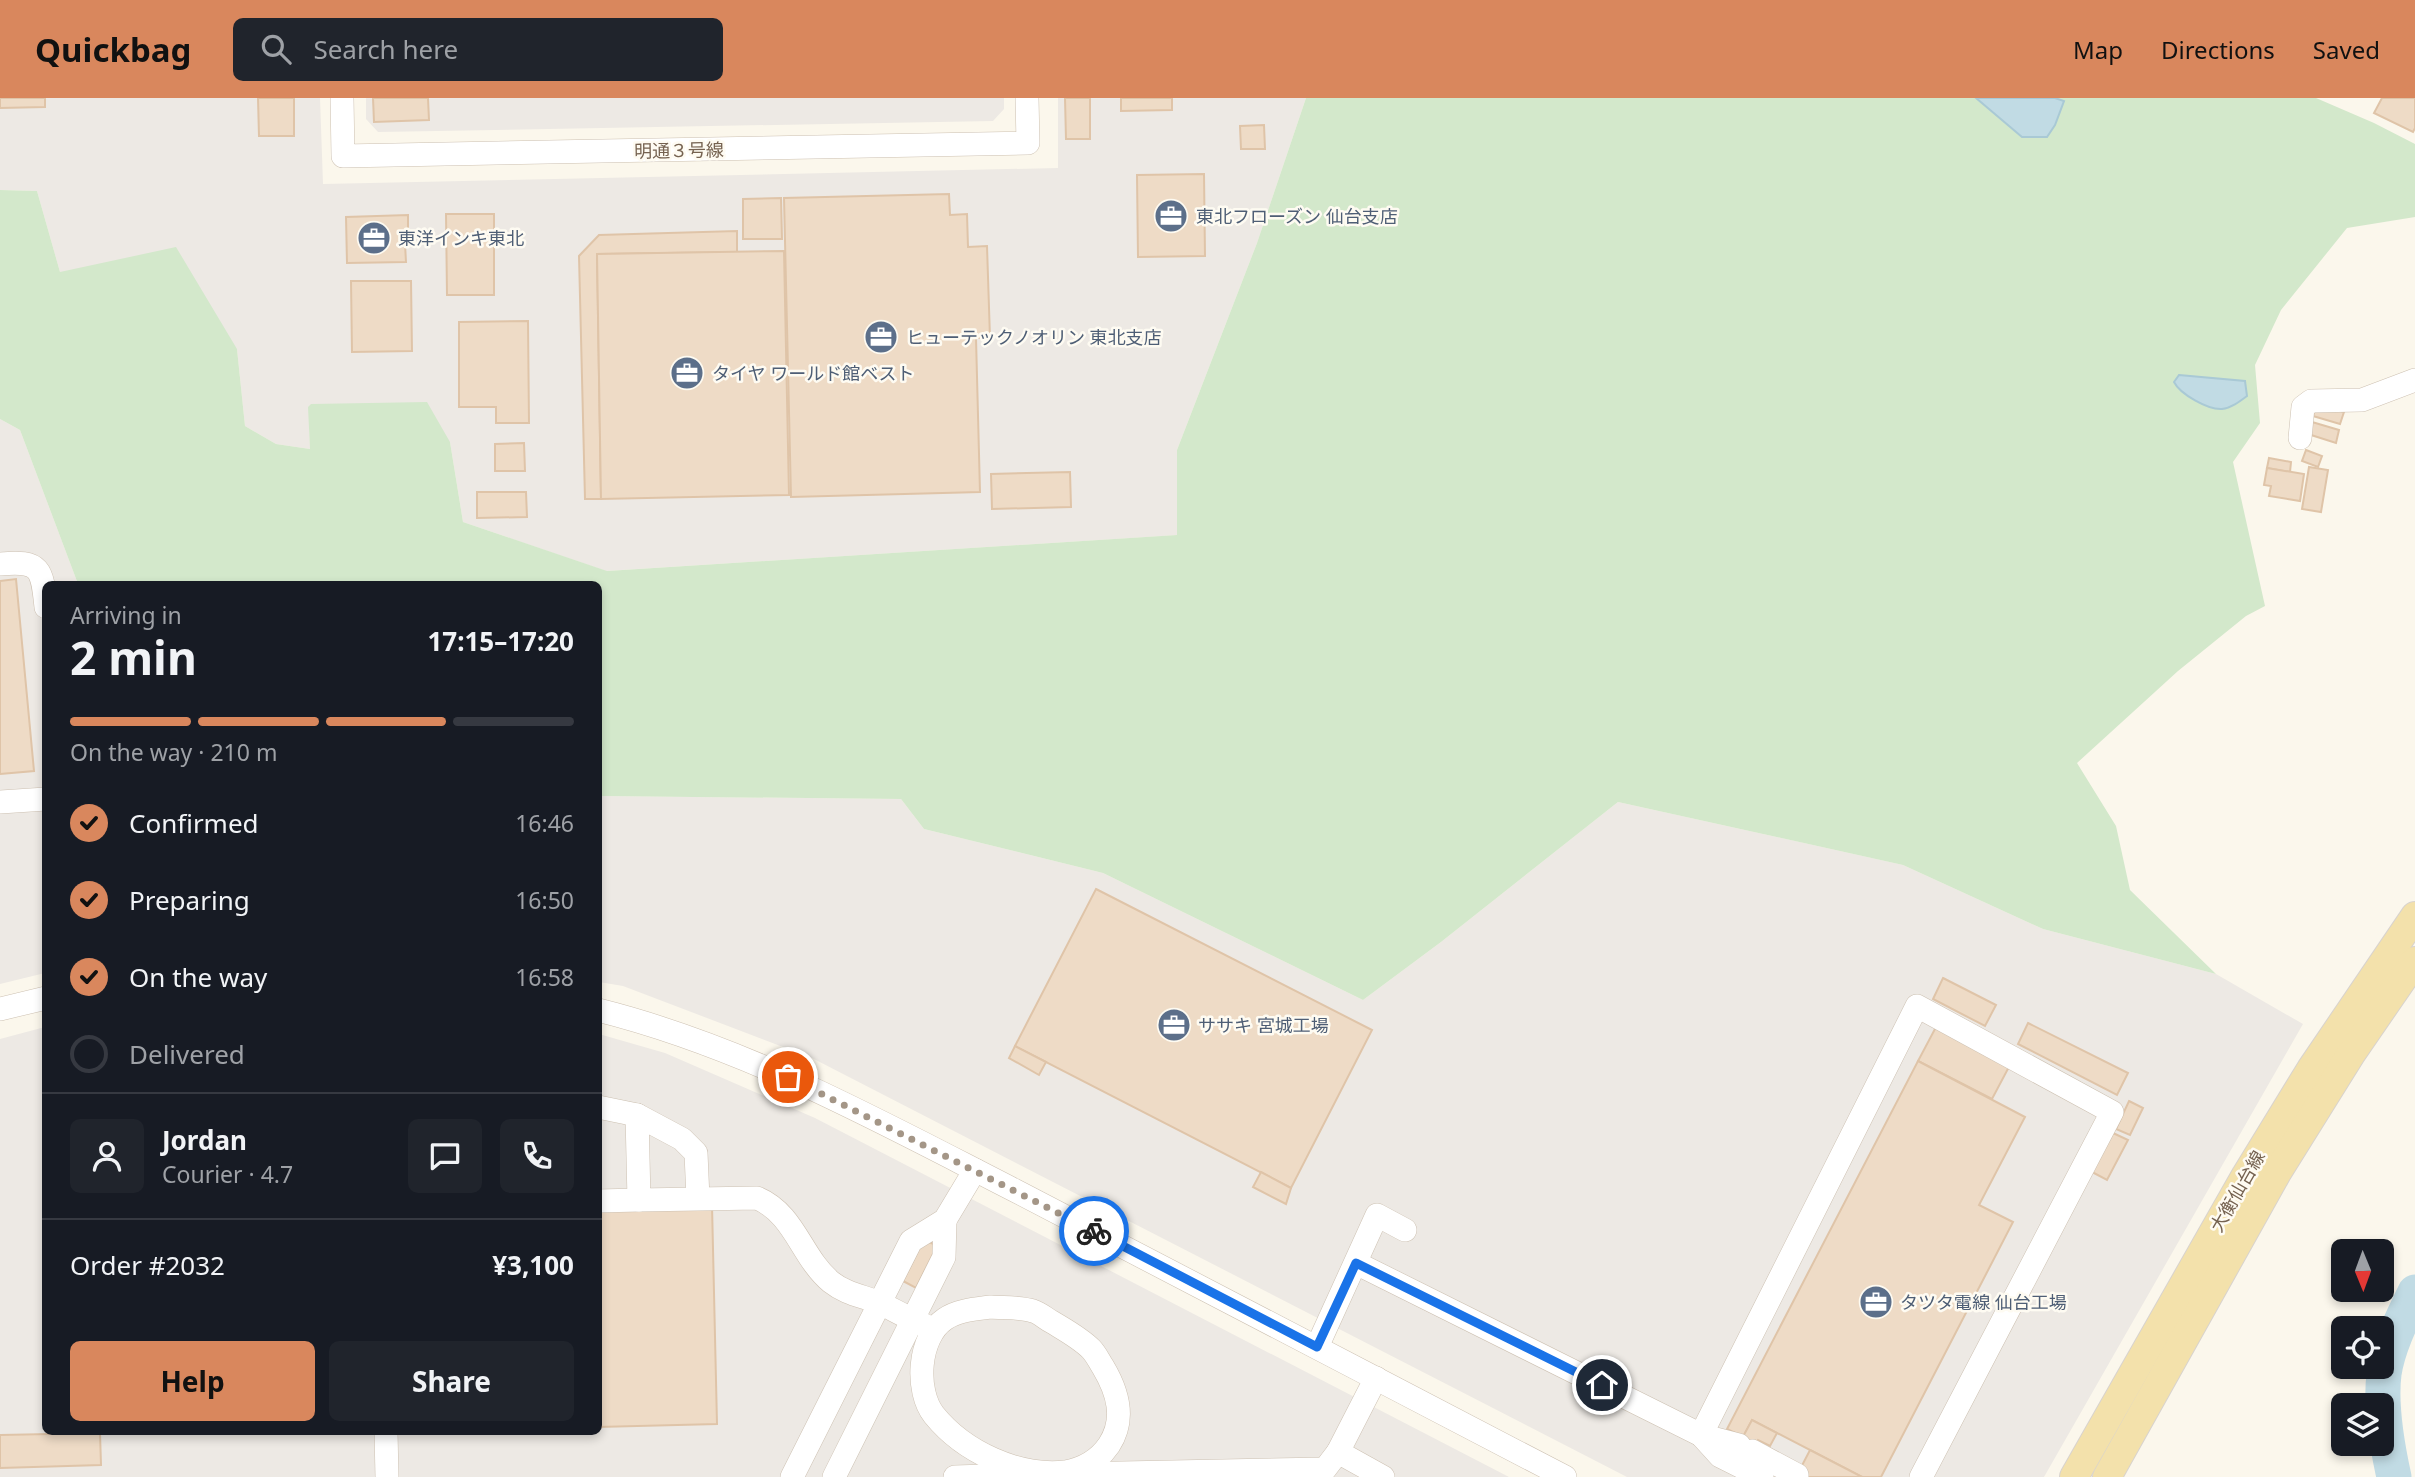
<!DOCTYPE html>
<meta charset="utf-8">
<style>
body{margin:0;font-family:"Noto Sans","Noto Sans JP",sans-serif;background:#20242c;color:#f1f3f6;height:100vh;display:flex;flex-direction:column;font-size:26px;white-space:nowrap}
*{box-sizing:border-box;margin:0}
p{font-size:23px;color:#9ea1a6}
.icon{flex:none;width:38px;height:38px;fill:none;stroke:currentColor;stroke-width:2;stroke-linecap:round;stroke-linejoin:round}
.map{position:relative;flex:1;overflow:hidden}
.panel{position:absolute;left:42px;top:483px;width:560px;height:854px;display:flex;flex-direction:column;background:#171b24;border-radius:10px;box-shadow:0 4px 10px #0003}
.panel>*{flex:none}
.needle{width:46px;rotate:179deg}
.tools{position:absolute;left:2331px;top:1141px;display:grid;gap:14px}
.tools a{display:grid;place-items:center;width:63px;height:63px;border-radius:10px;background:#171b24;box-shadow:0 4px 10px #0003;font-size:35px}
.pin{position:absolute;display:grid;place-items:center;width:60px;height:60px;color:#fff;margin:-30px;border:4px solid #fff;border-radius:50%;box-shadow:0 2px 7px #0007}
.courier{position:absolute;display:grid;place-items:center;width:70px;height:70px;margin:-35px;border:5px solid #1a73e8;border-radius:50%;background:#fff;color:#222;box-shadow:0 2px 9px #0007}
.head em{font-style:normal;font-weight:700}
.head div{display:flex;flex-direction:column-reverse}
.head{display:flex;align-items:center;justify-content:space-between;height:119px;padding:0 28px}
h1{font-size:46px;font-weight:700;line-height:52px}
.bar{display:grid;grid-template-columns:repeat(4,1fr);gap:10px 7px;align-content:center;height:84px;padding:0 28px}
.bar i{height:9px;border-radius:5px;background:#363941}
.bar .on{background:#d9875d}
.bar p{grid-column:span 4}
.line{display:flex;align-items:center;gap:18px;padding:0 28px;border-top:2px solid #363941}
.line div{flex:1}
.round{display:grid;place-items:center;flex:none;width:74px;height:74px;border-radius:10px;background:#20242c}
ol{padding:0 28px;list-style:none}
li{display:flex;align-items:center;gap:21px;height:77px}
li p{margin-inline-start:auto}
li .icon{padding:7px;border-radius:50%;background:#d9875d;color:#111;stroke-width:4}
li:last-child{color:#9ea1a6}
li i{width:38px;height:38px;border:4px solid #363941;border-radius:50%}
.button{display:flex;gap:14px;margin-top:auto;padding:14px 28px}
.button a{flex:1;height:80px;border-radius:10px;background:#d9875d;color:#111;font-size:28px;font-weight:700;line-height:80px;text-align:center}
.button a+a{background:#20242c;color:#f1f3f6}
header{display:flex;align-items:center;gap:42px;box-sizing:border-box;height:98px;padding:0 35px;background:#d9875d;color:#111}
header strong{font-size:33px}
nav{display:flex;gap:38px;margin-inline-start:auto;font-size:24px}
.search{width:490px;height:63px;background:#20242c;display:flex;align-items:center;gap:18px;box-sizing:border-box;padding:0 24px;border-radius:10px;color:#9ea1a6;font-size:26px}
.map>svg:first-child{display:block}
</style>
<header>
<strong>Quickbag</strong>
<div class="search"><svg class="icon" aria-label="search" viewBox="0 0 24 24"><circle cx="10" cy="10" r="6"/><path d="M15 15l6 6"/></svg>Search here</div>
<nav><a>Map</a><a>Directions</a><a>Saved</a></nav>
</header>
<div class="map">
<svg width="2415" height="1379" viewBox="0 0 2415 1379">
<rect width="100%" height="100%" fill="#fbf7ec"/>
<!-- industrial -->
<g fill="#ede9e4">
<path d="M0,0H320L323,86L1058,70V0H1306L1257,145L1177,352L1178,437L606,473L463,424L450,344L309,309L310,351L276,346L245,328L237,251L60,174L37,93L0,92Z"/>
<path d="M366,0H1004V11L993,23L378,34L366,21Z"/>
<path d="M0,321L20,332L78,486H46L45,875L0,886Z"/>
<path d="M598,698L901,701L924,731L1103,775L1363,902L1441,844L1618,704L1903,767L2043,831L2216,876L2303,926L2044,1379H1627L812,960L623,888L599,884Z"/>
<path d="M45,929L46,1334H598L599,936L665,955L815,1020L1509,1379H0V941Z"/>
</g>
<!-- green -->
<path fill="#d3e8cb" d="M1306,0H2316L2374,25L2415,46V119L2347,130L2281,212L2255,267L2260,325L2233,364L2265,508L2246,518L2178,573L2077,665L2116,728L2130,792L2216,876L2043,831L1903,767L1618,704L1441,844L1363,902L1103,775L924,731L901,701L599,698L598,486H78L20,332L0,321V92L37,93L60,174L176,149L237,251L245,328L276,346L310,351L308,309L311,306L427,304L450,344L463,424L607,473L1177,437V352L1257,145Z"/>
<!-- water -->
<g fill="#c1dbe4" stroke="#a9c9d5" stroke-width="2">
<path d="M1976,0H2055L2064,3L2055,27L2047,39H2022Z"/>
<path d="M2179,277L2245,283L2247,298C2239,304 2231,310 2222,311C2208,312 2180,296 2174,284Z"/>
</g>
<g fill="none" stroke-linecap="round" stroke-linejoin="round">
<!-- river -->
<path stroke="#c1dbe4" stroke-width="35" d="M2394,1379C2387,1347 2380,1309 2384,1276C2388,1248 2403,1219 2415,1194"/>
</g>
<!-- building -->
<g fill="#eedbc6" stroke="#dfc4a8" stroke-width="2">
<path d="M0,0H45V9L0,10Z"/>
<path d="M258,0H294V38H259Z"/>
<path d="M373,0H428L429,22L374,24Z"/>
<path d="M1065,0H1090V41H1066Z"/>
<path d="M1121,0H1172V12L1121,13Z"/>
<path d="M2382,0H2415V30L2413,34L2374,15Z"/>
<path d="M1264,27L1265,51H1241L1240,28Z"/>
<path d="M1204,76L1205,158L1138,159L1137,77Z"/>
<path d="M949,96L950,117L967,116L968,149L987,148L990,240H976L980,394L791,399L784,100Z"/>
<path d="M781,100L782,141H743V101Z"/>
<path d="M446,116H494V197H447Z"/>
<path d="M408,117V146H405L406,164L347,165L346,119Z"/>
<path d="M737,133V154L597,156L601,401H585L579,158L599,137Z"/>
<path d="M784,153L789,397L601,401L597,156Z"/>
<path d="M351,183H411L412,253L352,254Z"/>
<path d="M528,223L529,325H496V309H459V224Z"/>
<path d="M2316,306L2344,314L2340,326L2313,318Z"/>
<path d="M2312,324L2339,332L2336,345L2308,336Z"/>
<path d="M524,345L525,373H495V346Z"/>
<path d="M2306,352L2322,358L2318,369L2302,363Z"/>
<path d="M2269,360L2291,364L2290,374L2267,370Z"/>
<path d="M2309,369L2328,372L2321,414L2302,411Z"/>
<path d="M2267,370L2304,376L2300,403L2269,398L2271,388L2264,387Z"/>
<path d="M1070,374L1071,409L992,411L991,376Z"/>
<path d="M477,394H526L527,419L477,420Z"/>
<path d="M16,481L34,673L0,676V483Z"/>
<path d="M1096,791L1372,932L1291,1090L1015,948Z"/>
<path d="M1943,880L1996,907L1985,928L1933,901Z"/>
<path d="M2028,925L2128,975L2117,997L2018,946Z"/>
<path d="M1936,929L2010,967L1992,1001L1918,963Z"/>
<path d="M1015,948L1046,964L1039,977L1009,960Z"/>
<path d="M1918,963L2025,1019L1979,1107L2013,1124L1881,1379H1862L1752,1322L1743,1339L1727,1331Z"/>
<path d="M2129,1003L2143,1010L2130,1037L2116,1031Z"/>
<path d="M2113,1035L2128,1042L2107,1082L2092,1074Z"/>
<path d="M1261,1074L1291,1090L1286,1106L1253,1089Z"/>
<path d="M712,1107L717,1326L598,1329V1110Z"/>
<path d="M924,1141L937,1148L916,1190L903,1183Z"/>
<path d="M1752,1322L1777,1335L1770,1348L1758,1342L1746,1364L1733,1357Z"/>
<path d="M100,1335L101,1367L0,1370V1337Z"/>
<path d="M1810,1352L1862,1379H1796Z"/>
</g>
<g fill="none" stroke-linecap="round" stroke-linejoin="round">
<defs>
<g id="minor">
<path d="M342,0L343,58L1028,45L1027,0"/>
<path d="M2300,340L2303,309L2311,303L2362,302L2415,282"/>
<path d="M0,466C41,462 42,471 46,509"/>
<path d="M0,704L46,701"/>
<path d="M0,911L46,900"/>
<path d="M598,912C746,949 879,1023 1014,1092C1198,1186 1381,1284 1565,1379"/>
<path d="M598,1009L637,1017"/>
<path d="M698,1101L696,1055L682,1041L637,1017L639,1102L757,1100C795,1116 801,1159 831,1184C846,1196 863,1198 880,1205C898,1214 915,1224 934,1231"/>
<path d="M598,1103L639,1102"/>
<path d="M1356,1165L1701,1337L1739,1347"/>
<path d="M991,1209C1004,1210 1021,1209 1033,1213C1040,1215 1046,1221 1052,1224C1065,1232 1080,1240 1091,1251C1096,1256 1099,1263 1103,1269C1118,1294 1126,1321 1109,1347C1098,1363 1083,1371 1065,1374C1018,1379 964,1354 934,1317C915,1293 918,1239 945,1221C958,1212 976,1211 991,1209Z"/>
<path d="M1317,1249L1377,1117L1405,1132"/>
<path d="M386,1334L387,1379"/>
<path d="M1701,1337L1917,908L2112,1014L1921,1379"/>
<path d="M1701,1337L1720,1358L1762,1379"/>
<path d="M1752,1353L1797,1377"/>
<path d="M1338,1354L1376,1280"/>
<path d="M1072,1376L1325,1371L1338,1354L1383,1379"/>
<path d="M792,1379L911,1143L945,1122L975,1072"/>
<path d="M834,1379L944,1159L945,1122"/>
<path d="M955,1379L1020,1377"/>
</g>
<g id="major">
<path d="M2074,1379L2246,1077L2311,971L2415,818"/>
<path d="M2107,1379L2278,1073L2351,956L2415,863"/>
</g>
</defs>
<!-- minor casing -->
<use href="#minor" stroke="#cdc1b2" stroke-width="24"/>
<!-- major casing -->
<use href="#major" stroke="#d8d3ce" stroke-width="30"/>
<!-- minor -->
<use href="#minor" stroke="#fff" stroke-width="23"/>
<!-- major -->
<use href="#major" stroke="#f3e1ab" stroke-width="28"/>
</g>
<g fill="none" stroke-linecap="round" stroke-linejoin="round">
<!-- done -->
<path stroke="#a49687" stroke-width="7" stroke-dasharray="0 12.6" d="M788,979L1094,1133"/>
<!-- route -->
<path stroke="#1a73e8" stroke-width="9" d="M1094,1133L1317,1249L1356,1165L1602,1287"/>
</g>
<!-- icons -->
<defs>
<symbol id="office-disc" viewBox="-11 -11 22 22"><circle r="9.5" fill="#5c6f8a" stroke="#fefbf2"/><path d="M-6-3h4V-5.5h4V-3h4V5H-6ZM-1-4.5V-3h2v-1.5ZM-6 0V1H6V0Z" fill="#fff"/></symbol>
</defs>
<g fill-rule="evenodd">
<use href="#office-disc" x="1152" y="99" width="38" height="38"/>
<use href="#office-disc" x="355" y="121" width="38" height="38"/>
<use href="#office-disc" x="862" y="220" width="38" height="38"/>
<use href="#office-disc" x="668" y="256" width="38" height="38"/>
<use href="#office-disc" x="1155" y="908" width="38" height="38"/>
<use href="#office-disc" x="1857" y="1185" width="38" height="38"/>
</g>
<g text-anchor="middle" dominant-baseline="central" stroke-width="5" stroke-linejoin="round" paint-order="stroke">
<!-- street labels -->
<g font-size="18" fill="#756250" stroke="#fefbf2">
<text transform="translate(679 52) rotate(-1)">明通３号線</text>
<text transform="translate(2237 1093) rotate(-60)">大衡仙台線</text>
</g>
<!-- service labels -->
<g font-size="18" fill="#4e5e75" stroke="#fefbf2" text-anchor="start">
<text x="1196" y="118">東北フローズン 仙台支店</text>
<text x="398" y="140">東洋インキ東北</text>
<text x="906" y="239">ヒューテックノオリン 東北支店</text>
<text x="712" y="275">タイヤ ワールド館ベスト</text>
<text x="1198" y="927">ササキ 宮城工場</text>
<text x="1900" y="1204">タツタ電線 仙台工場</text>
</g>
</g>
</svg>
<div class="tools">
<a><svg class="needle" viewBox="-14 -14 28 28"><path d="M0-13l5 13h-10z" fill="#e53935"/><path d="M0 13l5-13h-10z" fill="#9ea1a6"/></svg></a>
<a><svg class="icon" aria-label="locate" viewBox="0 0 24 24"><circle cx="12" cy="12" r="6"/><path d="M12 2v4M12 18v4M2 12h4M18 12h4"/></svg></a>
<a><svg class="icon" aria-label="layers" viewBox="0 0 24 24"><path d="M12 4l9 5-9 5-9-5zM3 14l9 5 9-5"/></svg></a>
</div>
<div class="pin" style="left:788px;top:979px;background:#ea580c"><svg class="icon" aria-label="bag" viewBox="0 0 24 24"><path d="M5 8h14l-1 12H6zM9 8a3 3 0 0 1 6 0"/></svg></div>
<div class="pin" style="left:1602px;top:1287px;background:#1f2937"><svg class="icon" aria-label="home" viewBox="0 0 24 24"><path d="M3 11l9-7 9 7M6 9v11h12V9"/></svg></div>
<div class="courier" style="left:1094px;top:1133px"><svg class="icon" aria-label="bike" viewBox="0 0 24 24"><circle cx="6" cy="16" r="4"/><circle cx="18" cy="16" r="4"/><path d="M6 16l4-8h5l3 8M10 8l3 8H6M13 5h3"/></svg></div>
<section class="panel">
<div class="head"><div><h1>2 min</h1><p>Arriving in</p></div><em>17:15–17:20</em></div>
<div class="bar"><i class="on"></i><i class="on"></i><i class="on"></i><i></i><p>On the way · 210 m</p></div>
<ol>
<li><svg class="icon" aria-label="check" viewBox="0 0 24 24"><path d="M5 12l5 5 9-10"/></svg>Confirmed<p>16:46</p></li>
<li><svg class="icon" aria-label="check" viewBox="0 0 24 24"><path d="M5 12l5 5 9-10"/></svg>Preparing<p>16:50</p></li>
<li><svg class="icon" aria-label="check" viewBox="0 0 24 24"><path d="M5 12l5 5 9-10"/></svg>On the way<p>16:58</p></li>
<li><i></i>Delivered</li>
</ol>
<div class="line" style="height:126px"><a class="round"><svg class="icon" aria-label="person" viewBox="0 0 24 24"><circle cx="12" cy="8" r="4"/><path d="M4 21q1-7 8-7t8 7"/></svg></a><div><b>Jordan</b><p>Courier · 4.7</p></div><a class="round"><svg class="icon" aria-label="chat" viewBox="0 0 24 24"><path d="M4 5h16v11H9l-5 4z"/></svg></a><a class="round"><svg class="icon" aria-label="phone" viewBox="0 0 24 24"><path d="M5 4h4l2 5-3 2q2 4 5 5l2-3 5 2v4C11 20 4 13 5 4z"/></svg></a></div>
<div class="line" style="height:91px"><div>Order #2032</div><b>¥3,100</b></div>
<div class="button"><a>Help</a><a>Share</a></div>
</section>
</div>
